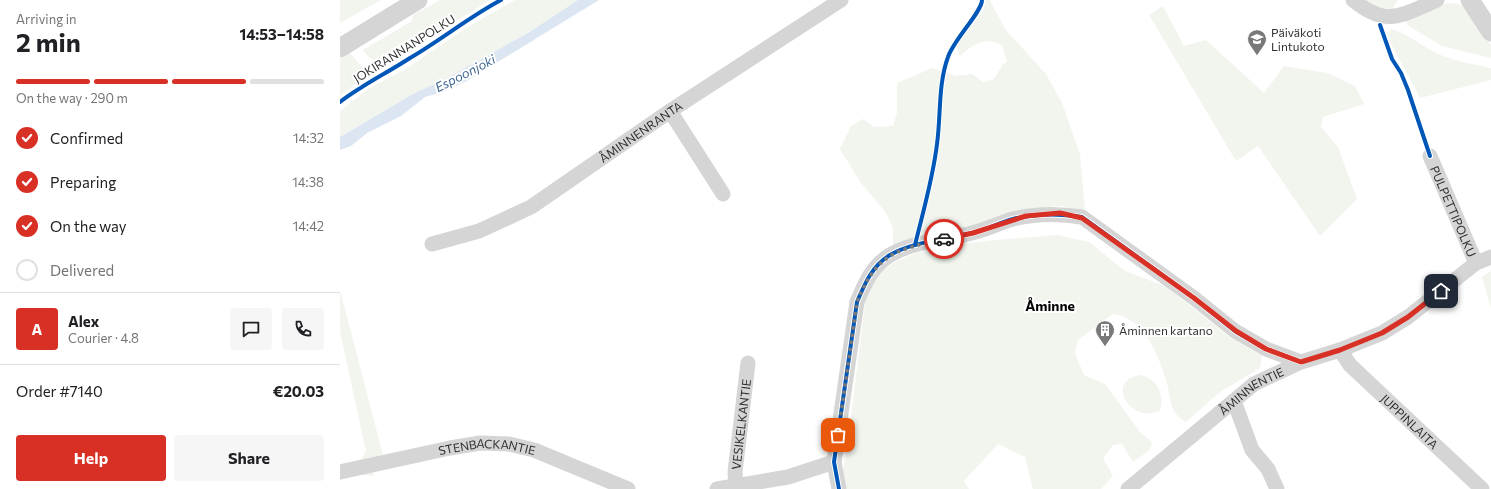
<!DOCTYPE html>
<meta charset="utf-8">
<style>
body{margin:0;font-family:Commissioner,sans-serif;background:#f6f6f6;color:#202124;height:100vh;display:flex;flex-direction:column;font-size:15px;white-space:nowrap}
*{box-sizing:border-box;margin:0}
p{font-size:13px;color:#757577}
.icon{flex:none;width:22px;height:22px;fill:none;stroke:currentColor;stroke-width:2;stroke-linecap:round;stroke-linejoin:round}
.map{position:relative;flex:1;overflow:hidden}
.details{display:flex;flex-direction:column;background:#fff;width:340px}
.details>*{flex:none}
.pin{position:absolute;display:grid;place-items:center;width:34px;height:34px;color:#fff;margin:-17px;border-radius:8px;box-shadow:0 2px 6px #0006}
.courier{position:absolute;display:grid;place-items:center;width:40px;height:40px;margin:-20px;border:3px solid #d93025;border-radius:50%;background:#fff;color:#222;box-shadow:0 1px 5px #0007}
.summary em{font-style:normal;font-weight:700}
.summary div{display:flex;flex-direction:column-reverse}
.summary{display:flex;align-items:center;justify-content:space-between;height:68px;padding:0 16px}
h1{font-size:26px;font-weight:700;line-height:30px}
.bar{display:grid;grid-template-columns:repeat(4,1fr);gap:6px 4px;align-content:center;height:48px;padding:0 16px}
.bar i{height:5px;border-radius:3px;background:#e0e0e0}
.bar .selected{background:#d93025}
.bar p{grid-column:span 4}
.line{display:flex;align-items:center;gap:10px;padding:0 16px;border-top:1px solid #e0e0e0}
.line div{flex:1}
.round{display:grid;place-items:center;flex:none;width:42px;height:42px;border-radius:4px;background:#f6f6f6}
ol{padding:0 16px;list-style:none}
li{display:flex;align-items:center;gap:12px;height:44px}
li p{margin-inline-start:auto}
li .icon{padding:4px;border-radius:50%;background:#d93025;color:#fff;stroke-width:4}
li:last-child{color:#757577}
li i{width:22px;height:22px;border:2px solid #e0e0e0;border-radius:50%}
.cta{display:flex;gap:8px;margin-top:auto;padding:8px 16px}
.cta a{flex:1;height:46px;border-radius:4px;background:#d93025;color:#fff;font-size:16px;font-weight:700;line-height:46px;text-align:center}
.cta a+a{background:#f6f6f6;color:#202124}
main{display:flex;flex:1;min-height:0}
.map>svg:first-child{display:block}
</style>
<main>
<section class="details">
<div class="summary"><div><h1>2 min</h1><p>Arriving in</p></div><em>14:53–14:58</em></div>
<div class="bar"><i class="selected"></i><i class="selected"></i><i class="selected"></i><i></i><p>On the way · 290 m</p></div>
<ol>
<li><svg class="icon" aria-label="check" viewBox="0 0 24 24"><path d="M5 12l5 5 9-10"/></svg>Confirmed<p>14:32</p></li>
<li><svg class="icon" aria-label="check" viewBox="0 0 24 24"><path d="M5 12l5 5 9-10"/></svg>Preparing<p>14:38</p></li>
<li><svg class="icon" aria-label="check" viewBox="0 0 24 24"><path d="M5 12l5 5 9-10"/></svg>On the way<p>14:42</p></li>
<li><i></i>Delivered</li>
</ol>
<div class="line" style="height:72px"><b class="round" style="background:#d93025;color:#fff">A</b><div><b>Alex</b><p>Courier · 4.8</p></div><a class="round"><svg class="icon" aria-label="chat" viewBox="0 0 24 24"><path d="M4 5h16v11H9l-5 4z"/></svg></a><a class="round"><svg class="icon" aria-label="phone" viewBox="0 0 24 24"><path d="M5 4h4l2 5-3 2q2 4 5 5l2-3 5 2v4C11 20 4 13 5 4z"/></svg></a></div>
<div class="line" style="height:52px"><div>Order #7140</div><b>€20.03</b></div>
<div class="cta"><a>Help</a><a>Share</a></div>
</section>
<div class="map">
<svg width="1151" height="489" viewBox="0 0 1151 489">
<rect width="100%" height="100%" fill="#fff"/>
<!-- green -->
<g fill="#f1f5ee">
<path d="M0,0H41L0,23Z"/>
<path d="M100,0H150L53,61C41,65 30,61 23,50L72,21L73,15Z"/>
<path d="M175,0H238L188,33L107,78L73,94L0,137V111L28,89L66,69L126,28Z"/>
<path d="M646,0H650L665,29L706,74L722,103L740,154L745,211L721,206L675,211L631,227L553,247V228L546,213L521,183L500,149L511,126L523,119L534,127L553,126L557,113V83L592,68L616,76L632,74L643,82L654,79L663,64L667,62L662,45C645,36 633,44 620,56L617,46L643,10Z"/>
<path d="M1023,0H1058L1052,9L1030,6Z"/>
<path d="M1107,3L1119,4L1125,9L1151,45V58L1102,46L1067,25L1066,21Z"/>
<path d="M823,6L844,46L866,40L924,93L944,66L988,73L1015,86L1024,104L983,117L981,127L998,147L1017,199L980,236L918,146L896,161L809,15Z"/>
<path d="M1051,29C1070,34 1085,49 1103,56C1118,62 1135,64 1151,68V80L1080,98C1070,76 1056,57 1047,34Z"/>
<path d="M9,52L28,74L0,96V59Z"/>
<path d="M717,235L749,242L785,271L825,286L891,338L922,356L920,368L880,392L846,422C827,411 832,399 826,380C818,354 804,318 773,314L738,340L735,353L744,375L765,384L800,432L812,442L810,450L793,462L782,444L773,445L763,458L773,476L761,489H693L685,457L658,444L624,481L629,489H501L500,484L507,450L525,303C529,293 533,282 540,274C568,240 674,240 717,235Z"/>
<path d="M1151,271V309L1142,277Z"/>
<path d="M0,290L43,455L29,459L34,476L21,475L0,480V465L21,460L26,451L0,332Z"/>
<path d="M801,375C817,379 825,395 820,410C793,426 762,380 801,375Z"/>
</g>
<!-- water -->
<path fill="#dce6f2" d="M238,0H259L127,81L103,92L85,97L61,116L27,133L11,146L0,150V137L73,94L107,78L188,33Z"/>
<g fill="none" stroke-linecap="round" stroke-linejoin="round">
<!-- minor -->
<g stroke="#d5d5d5" stroke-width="15">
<path d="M1013,0C1047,28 1062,15 1097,0"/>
<path d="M330,111L383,194"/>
<path id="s1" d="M1090,156L1136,263"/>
<path id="s2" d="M92,244L139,231L191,207L330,111L501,0"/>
<path id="s3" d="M1000,350L1010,365L1142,489"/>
<path d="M894,401L912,450L928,469L937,489"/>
<path id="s4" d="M0,472L110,448L140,443L169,444L194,450L288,489"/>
<path id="s5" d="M396,486L395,472L408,363"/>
<path d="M377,489L448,477L494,462"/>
<path d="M499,489L494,462L517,302C525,283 532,266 550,255C574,241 606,240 632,233C646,230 659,223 673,219C697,213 718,213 742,217L854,298L895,331L926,349L961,362"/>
<path id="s6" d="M788,489L914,384L961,362L1000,350L1042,333L1068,317L1136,263L1151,257"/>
</g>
<!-- tertiary -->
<g stroke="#d5d5d5" stroke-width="19">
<path d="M1130,0L1151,32"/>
<path d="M0,48L78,0"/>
</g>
<defs>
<g id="cycleway">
<path d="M1040,25L1052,59L1061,73L1068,90L1090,156"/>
<path d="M0,102C22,85 47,73 70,58C101,40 129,17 161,0"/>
<path d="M575,245C583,212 593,178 597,144C601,115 598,84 608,57C614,39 642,12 642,0"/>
<path d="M499,489L494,462L517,302C525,283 532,266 550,255C574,241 606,240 632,233C646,230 659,223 673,219C697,213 718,213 742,217L854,298L895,331L926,349L961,362"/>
</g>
</defs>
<!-- cycleway casing -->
<use href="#cycleway" stroke="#fff" stroke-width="6"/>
<!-- cycleway -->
<use href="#cycleway" stroke="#0057b8" stroke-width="4"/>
</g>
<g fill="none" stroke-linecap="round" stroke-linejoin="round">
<!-- done -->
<path stroke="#797979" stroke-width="4" stroke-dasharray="0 7.2" d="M498,435L517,302C537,253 555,250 604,239"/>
<!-- route -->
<path stroke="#d93025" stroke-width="5" d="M604,239L633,233L686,216L720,213L742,218L854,298L896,331L926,349L961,362L1000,350L1042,333L1068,317L1101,291"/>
</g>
<!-- icons -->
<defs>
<symbol id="school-pin" viewBox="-11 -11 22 30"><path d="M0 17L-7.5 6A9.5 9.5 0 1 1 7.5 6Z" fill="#797979" stroke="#fff"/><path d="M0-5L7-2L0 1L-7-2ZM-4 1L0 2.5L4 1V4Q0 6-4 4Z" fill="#fff"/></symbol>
<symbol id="building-pin" viewBox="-11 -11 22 30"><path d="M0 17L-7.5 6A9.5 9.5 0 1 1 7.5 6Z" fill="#797979" stroke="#fff"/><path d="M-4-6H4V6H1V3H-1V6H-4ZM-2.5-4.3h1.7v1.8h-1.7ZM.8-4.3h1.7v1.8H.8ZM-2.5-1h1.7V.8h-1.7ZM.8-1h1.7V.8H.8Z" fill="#fff"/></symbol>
</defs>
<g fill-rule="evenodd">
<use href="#school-pin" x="906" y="28" width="22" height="30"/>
<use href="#building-pin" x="754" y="319" width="22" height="30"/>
</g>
<g text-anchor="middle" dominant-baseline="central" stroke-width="4" stroke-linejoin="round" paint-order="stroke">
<!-- poi labels -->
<g font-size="12" fill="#313131" stroke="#fff" text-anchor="start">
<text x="931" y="32">Päiväkoti<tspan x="931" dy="14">Lintukoto</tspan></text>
<text x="779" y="330">Åminnen kartano</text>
</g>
<!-- street labels -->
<g font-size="12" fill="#313131" stroke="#fff">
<text transform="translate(64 48) rotate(-32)">JOKIRANNANPOLKU</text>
<text stroke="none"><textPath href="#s2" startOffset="239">ÅMINNENRANTA</textPath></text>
<text stroke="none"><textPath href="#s1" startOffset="60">PULPETTIPOLKU</textPath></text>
<text stroke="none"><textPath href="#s6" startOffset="158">ÅMINNENTIE</textPath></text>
<text stroke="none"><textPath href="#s3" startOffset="100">JUPPINLAITA</textPath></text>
<text stroke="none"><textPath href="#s5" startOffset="62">VESIKELKANTIE</textPath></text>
<text stroke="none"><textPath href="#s4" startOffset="150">STENBACKANTIE</textPath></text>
</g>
<!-- water labels -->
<g font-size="13" font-style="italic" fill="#406792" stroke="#fff">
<text transform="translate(125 73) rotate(-27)">Espoonjoki</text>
</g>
<!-- quarter labels -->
<g font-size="14" font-weight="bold" fill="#000" stroke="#fff">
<text x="710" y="305">Åminne</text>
</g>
</g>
</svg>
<div class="pin" style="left:498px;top:435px;background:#ea580c"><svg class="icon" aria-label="bag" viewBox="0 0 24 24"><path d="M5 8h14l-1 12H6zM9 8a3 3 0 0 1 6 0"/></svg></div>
<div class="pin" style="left:1101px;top:291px;background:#1f2937"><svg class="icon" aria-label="home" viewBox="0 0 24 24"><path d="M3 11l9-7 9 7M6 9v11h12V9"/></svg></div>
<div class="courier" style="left:604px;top:239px"><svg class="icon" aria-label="car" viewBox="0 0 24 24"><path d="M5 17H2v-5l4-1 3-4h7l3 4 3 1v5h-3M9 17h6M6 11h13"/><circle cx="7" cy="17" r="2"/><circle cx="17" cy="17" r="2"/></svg></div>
</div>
</main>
